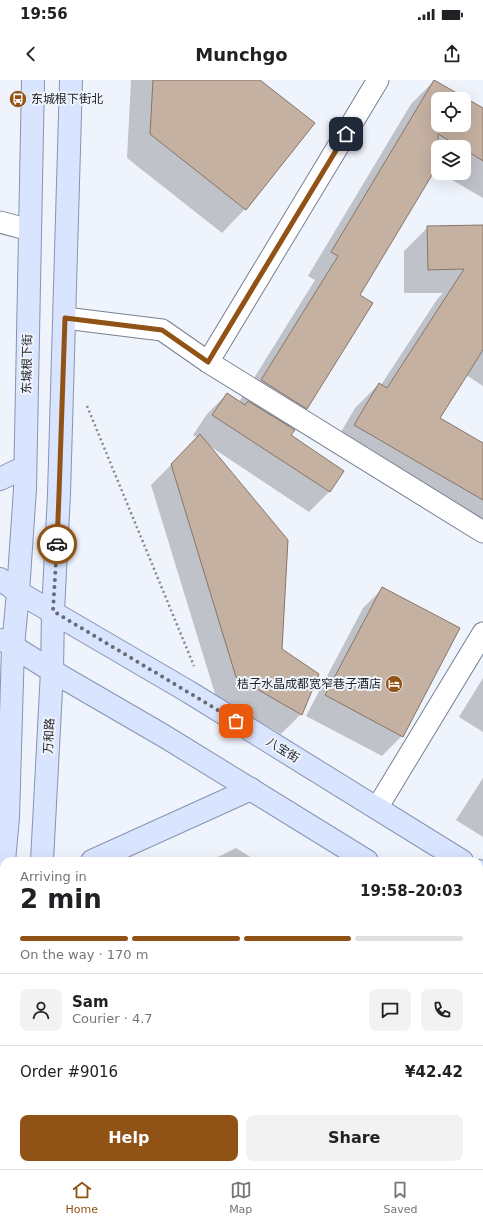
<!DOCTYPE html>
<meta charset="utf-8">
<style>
body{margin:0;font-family:"DejaVu Sans","Noto Sans SC",sans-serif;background:#f2f2f2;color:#202124;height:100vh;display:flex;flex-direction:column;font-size:15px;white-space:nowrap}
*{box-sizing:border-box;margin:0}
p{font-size:13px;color:#757577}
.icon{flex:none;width:22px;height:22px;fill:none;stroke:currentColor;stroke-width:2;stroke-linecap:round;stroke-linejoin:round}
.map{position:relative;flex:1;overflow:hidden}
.side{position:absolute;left:0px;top:777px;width:483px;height:312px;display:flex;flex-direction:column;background:#fff;border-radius:12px 12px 0 0;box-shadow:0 4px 16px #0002}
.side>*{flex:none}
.tools{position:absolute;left:431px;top:12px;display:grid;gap:8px}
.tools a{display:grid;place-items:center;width:40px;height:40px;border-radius:8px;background:#fff;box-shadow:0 4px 16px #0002;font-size:20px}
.pin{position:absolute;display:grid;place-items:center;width:34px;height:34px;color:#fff;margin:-17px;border-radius:8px;box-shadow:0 2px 6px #0006}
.courier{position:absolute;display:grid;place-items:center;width:40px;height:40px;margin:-20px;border:3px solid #905215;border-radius:50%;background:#fff;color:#222;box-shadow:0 1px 5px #0007}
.overview em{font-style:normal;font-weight:600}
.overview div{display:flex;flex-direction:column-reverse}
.overview{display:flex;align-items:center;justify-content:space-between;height:68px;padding:0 20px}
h1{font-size:26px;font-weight:600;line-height:30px}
.bar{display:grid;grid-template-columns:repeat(4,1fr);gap:6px 4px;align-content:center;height:48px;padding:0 20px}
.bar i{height:5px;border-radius:3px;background:#e0e0e0}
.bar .on{background:#905215}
.bar p{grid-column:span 4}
.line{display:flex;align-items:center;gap:10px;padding:0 20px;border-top:1px solid #e0e0e0}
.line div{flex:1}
.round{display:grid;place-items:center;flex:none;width:42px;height:42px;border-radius:8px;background:#f2f2f2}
.cta{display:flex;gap:8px;margin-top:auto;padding:8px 20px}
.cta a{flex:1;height:46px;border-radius:8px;background:#905215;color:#fff;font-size:16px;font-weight:600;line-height:46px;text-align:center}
.cta a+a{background:#f2f2f2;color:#202124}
.status{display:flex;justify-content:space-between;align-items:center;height:28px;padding:0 20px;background:#fff;direction:ltr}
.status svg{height:11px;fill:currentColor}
header{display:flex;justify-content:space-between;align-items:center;height:52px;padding:0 20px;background:#fff;font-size:18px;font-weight:600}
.tabs{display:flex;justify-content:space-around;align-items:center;height:56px;border-top:1px solid #e0e0e0;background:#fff;font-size:11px;color:#757577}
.tabs a{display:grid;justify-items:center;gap:2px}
.tabs .on{color:#905215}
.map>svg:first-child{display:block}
</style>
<div class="status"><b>19:56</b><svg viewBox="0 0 49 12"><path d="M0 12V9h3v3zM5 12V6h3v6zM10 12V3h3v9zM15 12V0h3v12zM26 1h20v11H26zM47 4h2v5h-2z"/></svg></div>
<header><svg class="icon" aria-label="back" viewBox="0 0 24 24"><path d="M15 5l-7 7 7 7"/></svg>Munchgo<svg class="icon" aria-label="share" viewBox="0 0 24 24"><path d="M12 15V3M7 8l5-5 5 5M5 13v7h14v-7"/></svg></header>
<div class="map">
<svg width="483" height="1089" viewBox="0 0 483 1089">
<rect width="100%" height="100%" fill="#eff3fb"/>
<!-- shadow -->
<g fill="#0003" fill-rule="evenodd">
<path d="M131,0H258L245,129L222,153L127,78Z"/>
<path d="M434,1L483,29V118L440,93H464V67H438V92L434,90L359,215L307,329L288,347L290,356L343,391L329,412L309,432L208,365L281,570L301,634L281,654L216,617L151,405L198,358L193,355L207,334L227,314L239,322L315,200L308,196L411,24ZM438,19H464V45H438Z"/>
<path d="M483,146V306L466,295L438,338L483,364V457L331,369L355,328L379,304L381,305L438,218L443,213H404V171L428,147Z"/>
<path d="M383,508L402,656L382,676L306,636L363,528Z"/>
<path d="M483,598V652L459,637Z"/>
<path d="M483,698V757L456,740Z"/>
<path d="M236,768L257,781H210Z"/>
<path d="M483,999V1089H420L423,1085H479V1005Z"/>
<rect x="73" y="1085" width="77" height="4"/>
<path d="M152,1085H306L302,1089H191Z"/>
</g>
<!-- building -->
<g fill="#c5b1a2" stroke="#877567" fill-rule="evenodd">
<path d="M153,0H260L315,43L246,130L150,54Z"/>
<path d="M434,0L483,28V81L464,69V67H460L438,54V85L360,215L373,223L307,329L261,300L338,176L331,172ZM438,19H464V45H438Z"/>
<path d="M483,145V270L440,338L483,363V420L354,345L379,303L387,308L464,189L428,190L427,146Z"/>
<path d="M227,313L245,325L248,321L295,350L291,355L344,391L330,412L212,335Z"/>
<path d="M200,354L288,460L282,569L319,594L302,635L236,597L171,384Z"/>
<path d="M382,507L460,548L403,657L325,615Z"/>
</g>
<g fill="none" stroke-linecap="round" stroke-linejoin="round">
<defs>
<g id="street">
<path d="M0,142L30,150"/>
<path d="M65,238L162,250L208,282L483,452"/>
<path d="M208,282L378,0"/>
<path d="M377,728L483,553"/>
</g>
<g id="primary">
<path d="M0,399L25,387"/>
<path d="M0,499L18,512L189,612L462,781"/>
<path d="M3,560L52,591L164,656L367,781"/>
<path d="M4,781L8,738L13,567L18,512L25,409L33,0"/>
<path d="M42,781L52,591L53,531L59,414L71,0"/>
<path d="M92,781L251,709"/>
<path d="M479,791L483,794"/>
<path d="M0,834L4,786"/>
<path d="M479,851L483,853"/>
<path d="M20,1089V1085"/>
</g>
</defs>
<!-- street casing -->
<use href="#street" stroke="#778093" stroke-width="23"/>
<!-- primary casing -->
<use href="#primary" stroke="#8694b2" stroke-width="24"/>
<!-- path -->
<path stroke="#848890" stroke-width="2.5" stroke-dasharray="2 3" stroke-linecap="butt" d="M87,326L194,586"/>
<!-- street -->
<use href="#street" stroke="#fff" stroke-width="21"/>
<!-- primary -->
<use href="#primary" stroke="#d9e4fe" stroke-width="22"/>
</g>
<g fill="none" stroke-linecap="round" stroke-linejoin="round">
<!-- done -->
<path stroke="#666a71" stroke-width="4" stroke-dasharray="0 7.2" d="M57,464L53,531L236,641"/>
<!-- route -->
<path stroke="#905215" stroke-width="5" d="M57,464L59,414L65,238L162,250L208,282L346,54"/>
</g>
<!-- icons -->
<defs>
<symbol id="bus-disc" viewBox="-11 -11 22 22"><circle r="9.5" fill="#905215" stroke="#eff3fb"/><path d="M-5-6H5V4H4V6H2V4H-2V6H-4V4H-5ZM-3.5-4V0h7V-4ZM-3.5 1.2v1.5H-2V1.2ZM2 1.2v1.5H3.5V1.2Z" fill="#fff"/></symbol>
<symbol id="hotel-disc" viewBox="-11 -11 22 22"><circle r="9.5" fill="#905215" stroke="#eff3fb"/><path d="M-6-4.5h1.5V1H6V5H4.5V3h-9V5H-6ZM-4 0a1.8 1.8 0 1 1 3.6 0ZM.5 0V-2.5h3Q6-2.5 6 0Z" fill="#fff"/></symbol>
</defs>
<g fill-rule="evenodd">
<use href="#bus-disc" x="8" y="9" width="20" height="20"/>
<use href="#hotel-disc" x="384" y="594" width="20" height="20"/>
</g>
<g text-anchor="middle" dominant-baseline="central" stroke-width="4" stroke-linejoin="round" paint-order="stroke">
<!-- poi labels -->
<g font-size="12" fill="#1c2027" stroke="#eff3fb" text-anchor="start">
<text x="31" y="19">东城根下街北</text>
<text x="381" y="604" text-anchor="end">桔子水晶成都宽窄巷子酒店</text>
</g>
<!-- street labels -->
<g font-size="12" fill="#1c2027" stroke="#eff3fb">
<text transform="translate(27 284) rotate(-89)">东城根下街</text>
<text transform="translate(49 656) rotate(-87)">万和路</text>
<text transform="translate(283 670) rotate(32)">八宝街</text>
</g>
</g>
</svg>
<div class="tools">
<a><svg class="icon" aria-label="locate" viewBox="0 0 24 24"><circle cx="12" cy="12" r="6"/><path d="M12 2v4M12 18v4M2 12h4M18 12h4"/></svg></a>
<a><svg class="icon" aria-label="layers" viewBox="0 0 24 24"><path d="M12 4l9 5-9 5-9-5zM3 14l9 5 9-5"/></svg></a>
</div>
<div class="pin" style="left:236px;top:641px;background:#ea580c"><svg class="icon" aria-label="bag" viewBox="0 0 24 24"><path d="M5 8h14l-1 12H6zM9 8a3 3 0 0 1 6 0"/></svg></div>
<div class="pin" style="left:346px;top:54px;background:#1f2937"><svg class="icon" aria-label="home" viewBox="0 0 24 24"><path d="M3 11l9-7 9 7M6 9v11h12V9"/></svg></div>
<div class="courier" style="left:57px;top:464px"><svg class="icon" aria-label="car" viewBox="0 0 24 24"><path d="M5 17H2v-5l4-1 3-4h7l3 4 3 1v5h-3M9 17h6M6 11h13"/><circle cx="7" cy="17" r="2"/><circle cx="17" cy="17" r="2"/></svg></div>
<section class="side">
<div class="overview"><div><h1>2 min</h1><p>Arriving in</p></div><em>19:58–20:03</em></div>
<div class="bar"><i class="on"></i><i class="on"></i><i class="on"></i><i></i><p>On the way · 170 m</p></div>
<div class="line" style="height:72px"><a class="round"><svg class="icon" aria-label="person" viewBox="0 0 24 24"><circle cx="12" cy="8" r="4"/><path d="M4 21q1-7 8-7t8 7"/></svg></a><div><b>Sam</b><p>Courier · 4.7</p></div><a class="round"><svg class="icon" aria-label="chat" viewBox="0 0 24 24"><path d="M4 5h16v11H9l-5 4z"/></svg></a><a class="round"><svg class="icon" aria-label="phone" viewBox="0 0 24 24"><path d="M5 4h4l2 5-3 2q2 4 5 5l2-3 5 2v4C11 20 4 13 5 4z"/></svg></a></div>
<div class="line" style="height:52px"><div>Order #9016</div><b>¥42.42</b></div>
<div class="cta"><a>Help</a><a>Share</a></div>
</section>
</div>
<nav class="tabs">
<a class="on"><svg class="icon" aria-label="home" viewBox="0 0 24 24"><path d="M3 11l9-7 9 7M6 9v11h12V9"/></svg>Home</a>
<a><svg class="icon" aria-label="map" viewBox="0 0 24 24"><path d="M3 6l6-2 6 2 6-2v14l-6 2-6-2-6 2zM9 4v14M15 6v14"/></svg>Map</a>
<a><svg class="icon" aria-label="saved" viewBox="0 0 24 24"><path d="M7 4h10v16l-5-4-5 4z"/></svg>Saved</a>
</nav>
